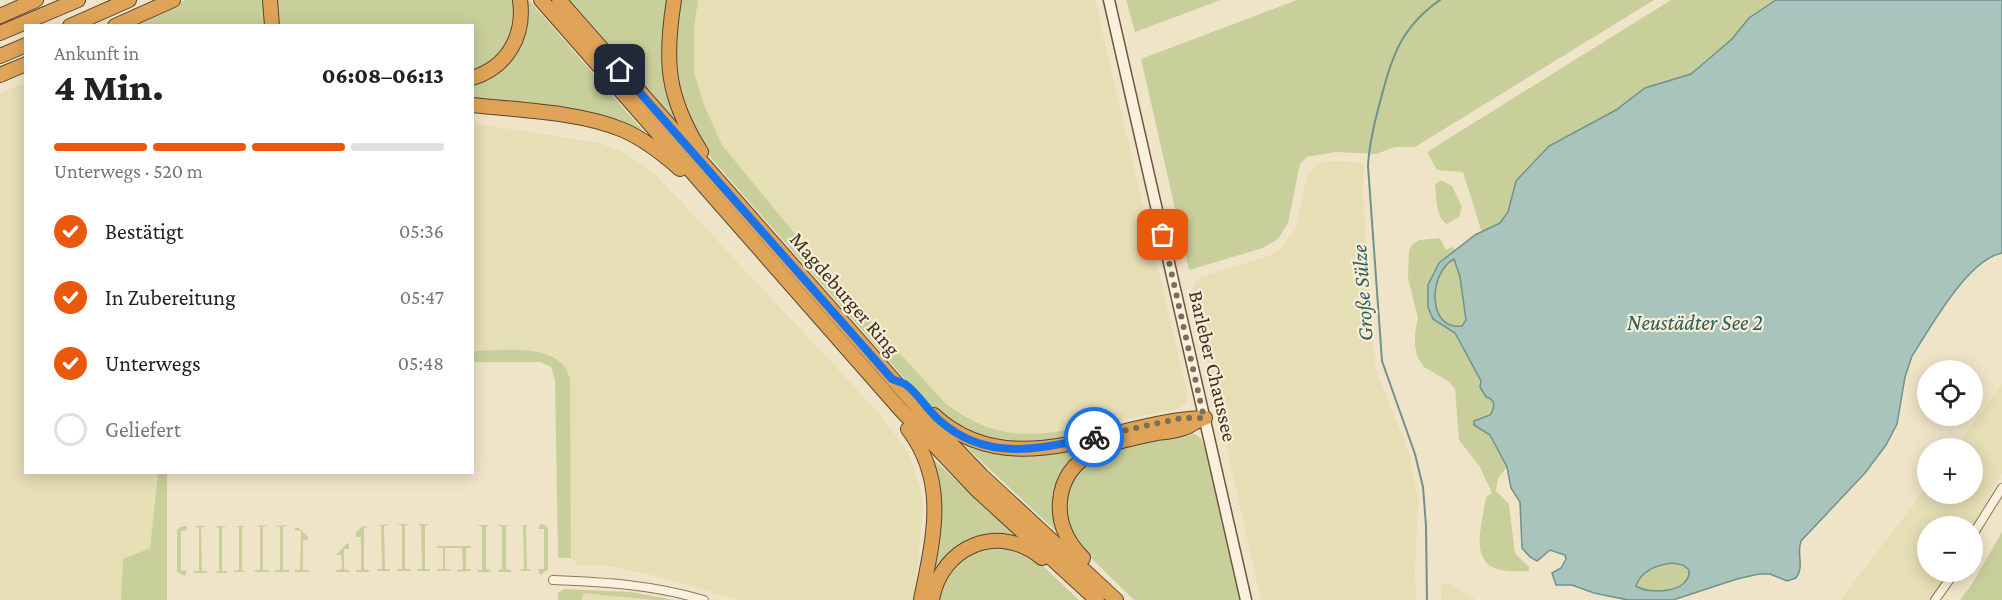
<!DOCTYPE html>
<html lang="de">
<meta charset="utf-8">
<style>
body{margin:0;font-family:"Crimson Pro",serif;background:#f2f2f2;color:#222;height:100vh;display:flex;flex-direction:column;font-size:22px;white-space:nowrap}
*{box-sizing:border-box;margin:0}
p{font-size:20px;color:#767676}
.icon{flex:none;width:33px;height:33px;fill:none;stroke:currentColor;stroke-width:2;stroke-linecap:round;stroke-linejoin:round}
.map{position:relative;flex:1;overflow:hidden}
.side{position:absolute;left:24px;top:24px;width:450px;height:450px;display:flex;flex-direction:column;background:#fff;border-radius:0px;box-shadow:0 3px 15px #0003}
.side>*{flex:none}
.controls{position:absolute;left:1917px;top:360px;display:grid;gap:12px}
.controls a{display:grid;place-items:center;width:66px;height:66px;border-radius:50%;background:#fff;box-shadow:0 3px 15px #0003;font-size:30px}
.pin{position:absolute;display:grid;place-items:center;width:51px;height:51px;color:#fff;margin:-26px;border-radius:12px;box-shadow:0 3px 9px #0006}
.courier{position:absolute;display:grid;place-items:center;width:60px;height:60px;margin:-30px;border:4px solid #1a73e8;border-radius:50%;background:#fff;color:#222;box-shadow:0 2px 8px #0007}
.headline em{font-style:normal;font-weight:800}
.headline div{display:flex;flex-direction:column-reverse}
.headline{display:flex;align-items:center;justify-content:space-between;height:102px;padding:0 30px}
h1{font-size:39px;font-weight:800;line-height:45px}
.bar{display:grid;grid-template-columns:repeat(4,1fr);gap:9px 6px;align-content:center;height:72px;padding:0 30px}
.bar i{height:8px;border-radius:4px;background:#e0e0e0}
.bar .current{background:#ea580c}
.bar p{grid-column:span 4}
ol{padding:0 30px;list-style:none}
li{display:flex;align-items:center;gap:18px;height:66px}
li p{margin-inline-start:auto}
li .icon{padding:6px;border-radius:50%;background:#ea580c;color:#fff;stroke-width:4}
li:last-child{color:#767676}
li i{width:33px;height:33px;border:3px solid #e0e0e0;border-radius:50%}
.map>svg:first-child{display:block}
</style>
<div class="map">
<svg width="2002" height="600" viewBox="0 0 2002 600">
<rect width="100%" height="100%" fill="#f0e4c8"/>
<!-- farmland -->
<g fill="#e6deb5">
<path d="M698,0H1095L1188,396L1186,404L1178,409L1077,429L1026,435L1007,433L981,424L958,412L945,403L827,273L722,145L711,125L699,92L694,72V30Z"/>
<path d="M25,83L26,472L158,473L150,548L123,559L121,600H0V93Z"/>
<path d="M472,123L600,143L627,154L656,175L877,411L908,452L920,487L923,510L914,600H738L660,577L604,565H578L571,558L569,374L556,357L547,353L473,351Z"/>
<path d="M1327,161H1347L1364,165L1363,195L1375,363L1378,376L1410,455L1418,500L1415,570L1416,600H1261L1192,294L1194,284L1200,277L1269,256L1281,248L1296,228L1307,175L1318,164Z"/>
<path d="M2002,384V473L1973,527L1928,526V572H1950L1930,600H1840L1927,487L1928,494H1972V448H1955Z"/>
<path d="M1448,582L1476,600H1441V585Z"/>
<path d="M582,593L626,596L654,600H582Z"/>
</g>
<!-- green -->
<g fill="#c9cf9b">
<path d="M185,0H264L266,25L127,26Z"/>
<path d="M274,0H514C516,37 507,56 473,72L472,26L278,25Z"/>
<path d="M526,0H529L647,135L621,121L593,114L473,99V84C508,72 536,40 526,0Z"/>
<path d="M570,0H670L676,119L675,120Z"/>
<path d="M678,0H698L694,30V72L704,105L722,145L827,273L945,403C1001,445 1039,436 1103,423L1086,435L1039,446L990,443L932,410L704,150L687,122L672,53Z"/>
<path d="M1126,0H1221L1135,32Z"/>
<path d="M1297,0H1654L1415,147H1395L1376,154L1336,152L1307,157L1300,164L1288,223L1278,239L1263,248L1189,270L1141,59Z"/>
<path d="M1671,0H1776L1749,18L1732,39L1691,74L1645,88L1616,110L1549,146L1516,181L1508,212L1500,223L1482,233L1463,172L1437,170L1427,152Z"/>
<path d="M1441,180L1452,186L1462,207L1459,217L1447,224C1435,217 1437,197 1435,184Z"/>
<path d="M1440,238L1446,250L1452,247L1456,250L1439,263L1433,272V319L1454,333L1481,381L1480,387L1486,397C1508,406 1483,419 1474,425L1490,435L1507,467L1498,478L1496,491L1509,504L1515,553L1529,567V571C1520,571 1510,572 1501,570C1467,564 1483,521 1486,497L1492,493L1480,467L1459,440L1455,389L1448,381L1424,367L1417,356L1415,345V332L1418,318L1408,278L1409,250L1412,245L1419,240Z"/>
<path d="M1454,259L1460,277L1466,320L1462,326C1427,330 1428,275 1454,259Z"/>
<path d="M473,351C503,351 562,341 570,379L571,558H558L555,380L551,367L540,362H473Z"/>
<path d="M1182,421L1070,466L1062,537L954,436L997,451Z"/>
<path d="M1191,432L1201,438L1207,454L1240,600H1134L1085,552L1073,536L1066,517L1069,487L1081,467L1104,451Z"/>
<path d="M929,455L1019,539L975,540L930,591Z"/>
<path d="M158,473H167V600H121L123,559L150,548Z"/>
<path d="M390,524L384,526L385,569H390V571H377V569H382L381,526L376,525Z"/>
<path d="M397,524H410L405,526V569H410V571H397V569H402V526Z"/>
<path d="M417,524H430L425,526V569H430V571H417V569H422L421,526Z"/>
<path d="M540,524L545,525L548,529V570L540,575L538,569H544V529H538Z"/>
<path d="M268,525L263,527V570H269V572H255V570H260V527L255,526Z"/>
<path d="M288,525L283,527V570H289V572H275V570H280V527L275,526Z"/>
<path d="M477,525H490L486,527V569L491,570V572H478V570H482V527Z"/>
<path d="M497,525H510L506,526V569L511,570V572H498V570L502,569V527Z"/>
<path d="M519,525H531L526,526L527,569L531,570V571H519V570L524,569L523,526Z"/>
<path d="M185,526L187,527V530L181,531V570L187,571L185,576L177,572V530L180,527Z"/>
<path d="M194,526H207L201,528L202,571H207V573H194V571H199V528Z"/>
<path d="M214,526H227L222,528V571H227V573H214L219,571V528Z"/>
<path d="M234,526H247L242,527V570L247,572H234V571L239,570V527Z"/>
<path d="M363,526L369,527L364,528V569L369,570V572H356V570H361V537H356V532Z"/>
<path d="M295,528H299L308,537V540H303V570H309V572H295V570H300L301,531L295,530Z"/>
<path d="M2002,532V600H1960L1972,584Z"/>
<path d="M347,543L349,544V549H344V569L349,570V572H336V570L342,569L341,555H336Z"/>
<path d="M437,546H471V548H466V569H471V571L457,572V570L463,569L462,548H445V569L451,570V571H437V569H443V548H437Z"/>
<path d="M992,547L1017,549L1042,565L1079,600H938C948,569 960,555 992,547Z"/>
<path d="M1671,563C1680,564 1686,565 1690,573C1684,593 1651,595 1635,586C1642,571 1656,565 1671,563Z"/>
<path d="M564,589L631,592L674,600H654L583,593L582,600H558V593Z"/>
</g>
<!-- water -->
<path fill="#a9c4bc" stroke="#6f938a" stroke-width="1.5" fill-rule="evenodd" d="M1776,0H2002V253C1967,260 1931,327 1912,356L1905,377L1897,424L1886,445L1865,473L1801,541C1796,554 1805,566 1796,578L1787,581L1770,574H1759L1737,579L1673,600H1628L1594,593L1572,585H1556L1552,573L1561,568L1566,559L1565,555L1550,550L1537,561L1530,557L1522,548L1520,502L1511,488L1507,467L1490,435L1474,425V421L1490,415C1495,408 1496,399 1486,397L1480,387L1481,381L1455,333L1433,319L1428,307V285L1439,263L1475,235L1500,223L1508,212L1516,181L1549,146L1616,110L1645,88L1691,74L1732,39L1749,18ZM1454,259L1460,277L1466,320L1462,326C1427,331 1428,273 1454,259ZM1672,563L1683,565L1689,570C1691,593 1650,595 1636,586C1641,571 1656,565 1672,563Z"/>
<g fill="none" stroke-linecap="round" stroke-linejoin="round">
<!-- stream -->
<path stroke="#6f938a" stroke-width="2" d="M1427,600L1426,526L1423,487L1415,454L1382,361L1368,166C1369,144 1374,124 1380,102C1392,57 1400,28 1440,0"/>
<defs>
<g id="street">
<path d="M1972,536L2002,488"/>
<path d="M553,580C605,582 654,585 704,600"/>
<path d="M1935,600L1955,572"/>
</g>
<path id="secondary" d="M1109,0L1246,600"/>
<g id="highway">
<path d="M270,0L272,26"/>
<path d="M541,0L900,409L976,489L1097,600"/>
<path d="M559,0L934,426L982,476L1116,600"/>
<path d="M674,0C664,63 667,97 701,152"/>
<path d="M0,16L36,0"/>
<path d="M70,26L129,0"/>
<path d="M115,26L173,0"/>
<path d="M0,33L78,0"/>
<path d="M0,56L26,45"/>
<path d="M0,75L26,64"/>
<path d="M472,78C508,67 525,35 520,0"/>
<path d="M472,105C519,110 581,112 623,130C644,139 663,154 680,169"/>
<path d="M934,415C1012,488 1115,420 1205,418"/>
<path d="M908,429C949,483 933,539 921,600"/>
<path d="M1083,558C1067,542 1058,524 1060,501C1064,451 1117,441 1157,433C1166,432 1176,431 1184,428C1190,426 1195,422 1200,420"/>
<path d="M932,600C941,546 999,522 1042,558"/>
</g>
</defs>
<!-- street casing -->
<use href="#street" stroke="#8d765c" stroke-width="10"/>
<!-- secondary casing -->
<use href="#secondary" stroke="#6f573f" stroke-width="13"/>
<!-- highway casing -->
<use href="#highway" stroke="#5b4430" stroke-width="16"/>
<!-- street -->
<use href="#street" stroke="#faf1dc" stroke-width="8"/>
<!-- secondary -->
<use href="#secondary" stroke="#faf1dc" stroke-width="10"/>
<!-- highway -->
<use href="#highway" stroke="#e0a458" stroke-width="14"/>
</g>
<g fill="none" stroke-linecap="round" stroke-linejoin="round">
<!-- done -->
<path stroke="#7c6e5b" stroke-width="6" stroke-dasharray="0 10.8" d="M1094,437L1182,418H1204L1163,235"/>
<!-- route -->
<path stroke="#1a73e8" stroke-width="8" d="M620,70L892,379C896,381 901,382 905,384C917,392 928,411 940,421C987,462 1039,449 1094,437"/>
</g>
<g text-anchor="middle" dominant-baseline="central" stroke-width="4.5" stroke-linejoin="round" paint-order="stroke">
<!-- street labels -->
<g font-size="21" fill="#3d2e20" stroke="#f7eed8">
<text transform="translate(845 294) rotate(49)">Magdeburger Ring</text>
<text transform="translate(1213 366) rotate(77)">Barleber Chaussee</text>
</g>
<!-- water labels -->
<g font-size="22" font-style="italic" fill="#2f5d5a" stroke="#f7eed8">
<text transform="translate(1362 293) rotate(-94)">Große Sülze</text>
<text x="1695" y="322">Neustädter See 2</text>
</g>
</g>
</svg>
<div class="controls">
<a><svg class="icon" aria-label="locate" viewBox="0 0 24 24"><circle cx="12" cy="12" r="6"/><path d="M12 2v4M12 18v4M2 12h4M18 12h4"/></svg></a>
<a>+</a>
<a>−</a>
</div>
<div class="pin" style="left:1163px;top:235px;background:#ea580c"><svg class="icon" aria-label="bag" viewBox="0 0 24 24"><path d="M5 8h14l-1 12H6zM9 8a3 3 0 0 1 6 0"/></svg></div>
<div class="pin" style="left:620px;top:70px;background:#1f2937"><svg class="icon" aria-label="home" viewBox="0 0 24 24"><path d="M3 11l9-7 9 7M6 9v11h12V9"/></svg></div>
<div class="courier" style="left:1094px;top:437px"><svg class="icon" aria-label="bike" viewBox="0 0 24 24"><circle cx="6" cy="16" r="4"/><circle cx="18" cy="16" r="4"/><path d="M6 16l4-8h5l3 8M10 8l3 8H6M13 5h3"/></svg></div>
<section class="side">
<div class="headline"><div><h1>4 Min.</h1><p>Ankunft in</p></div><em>06:08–06:13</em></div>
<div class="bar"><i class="current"></i><i class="current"></i><i class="current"></i><i></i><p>Unterwegs · 520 m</p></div>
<ol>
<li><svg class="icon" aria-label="check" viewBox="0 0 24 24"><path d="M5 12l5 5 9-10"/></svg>Bestätigt<p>05:36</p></li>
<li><svg class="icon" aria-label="check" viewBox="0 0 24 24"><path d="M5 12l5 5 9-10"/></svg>In Zubereitung<p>05:47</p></li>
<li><svg class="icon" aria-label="check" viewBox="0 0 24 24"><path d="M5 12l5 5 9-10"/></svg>Unterwegs<p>05:48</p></li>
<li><i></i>Geliefert</li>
</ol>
</section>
</div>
